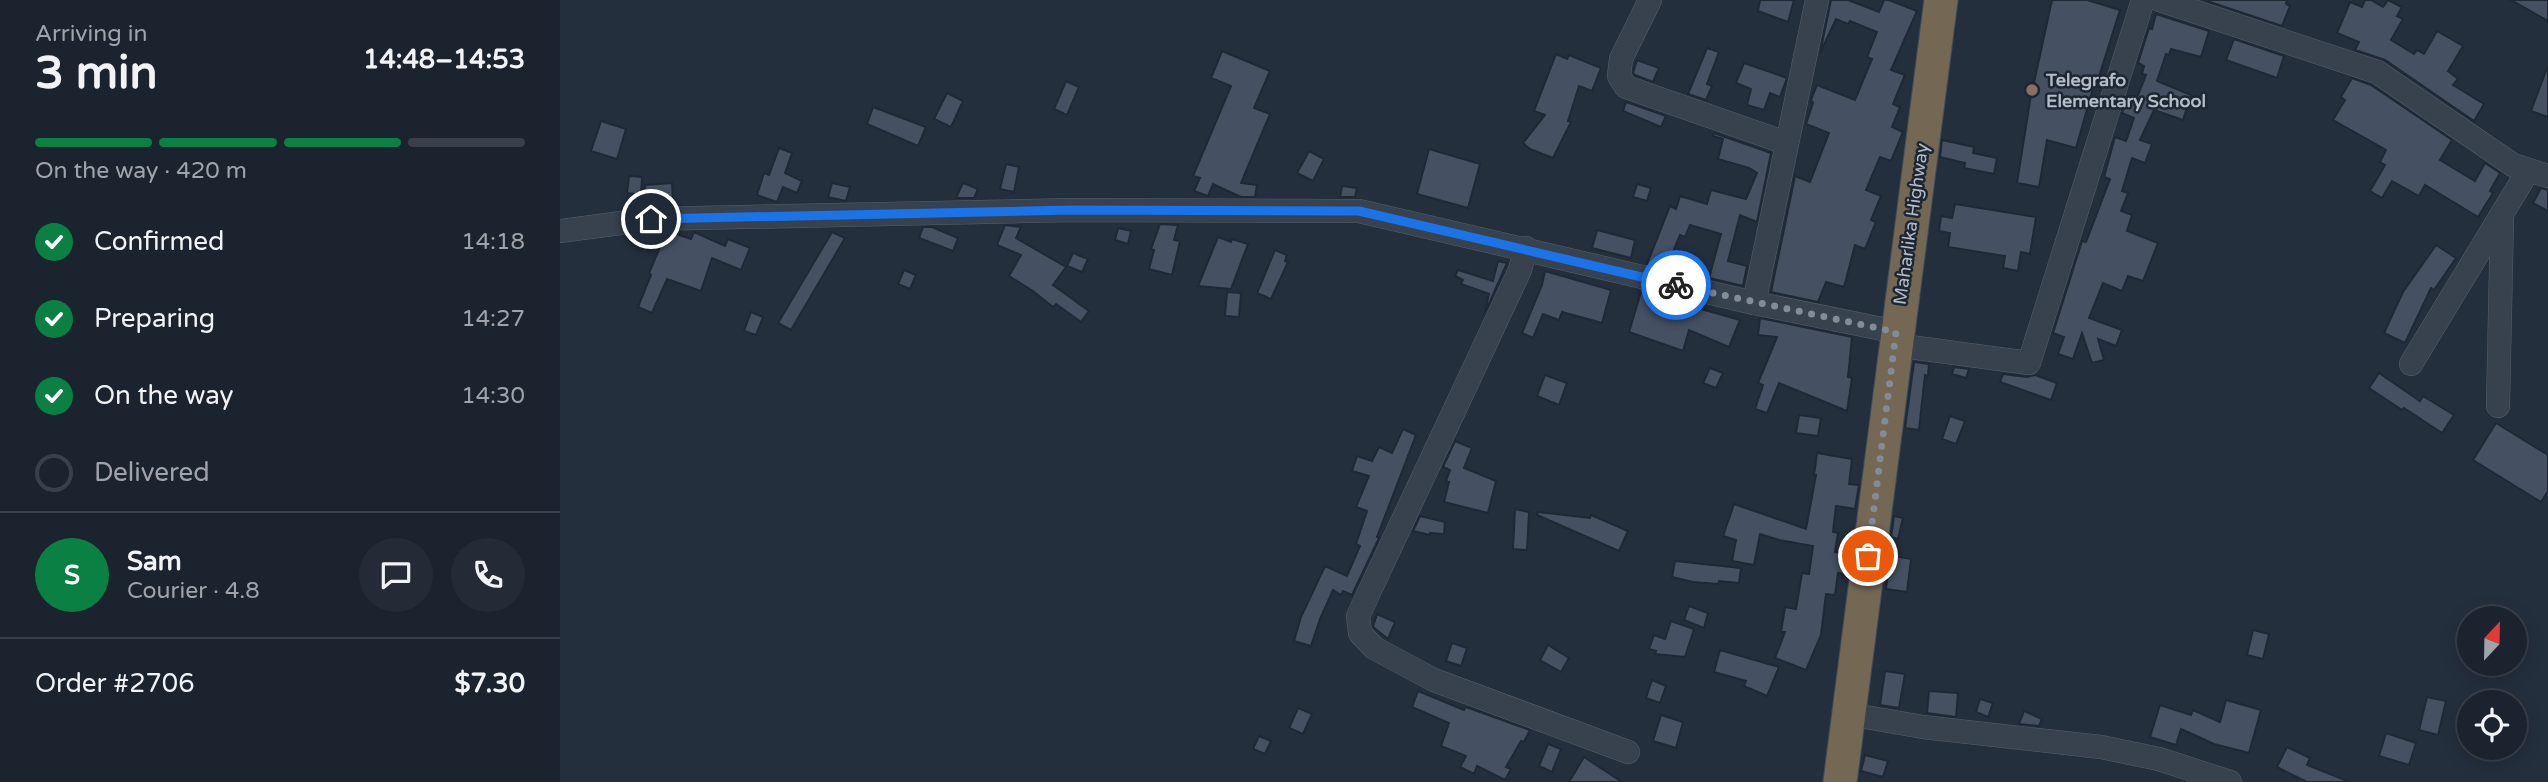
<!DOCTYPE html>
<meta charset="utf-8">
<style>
body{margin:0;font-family:"Varela Round",sans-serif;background:#242b36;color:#f1f3f6;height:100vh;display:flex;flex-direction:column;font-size:26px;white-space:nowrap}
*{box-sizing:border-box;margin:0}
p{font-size:23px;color:#a0a4aa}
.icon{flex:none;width:38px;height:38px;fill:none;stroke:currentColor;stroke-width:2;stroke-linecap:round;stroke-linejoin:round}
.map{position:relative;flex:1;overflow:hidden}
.details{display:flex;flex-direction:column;background:#1b232e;width:560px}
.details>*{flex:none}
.needle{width:46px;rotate:22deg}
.tools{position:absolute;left:1897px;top:606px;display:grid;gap:14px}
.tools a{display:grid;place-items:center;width:70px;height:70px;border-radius:50%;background:#1b232e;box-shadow:0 4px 18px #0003,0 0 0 2px #39404a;font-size:35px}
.pin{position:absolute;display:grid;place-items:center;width:60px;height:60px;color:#fff;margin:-30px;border:4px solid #fff;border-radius:50%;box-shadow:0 2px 7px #0007}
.courier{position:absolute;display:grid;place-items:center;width:70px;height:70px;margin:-35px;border:5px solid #1a73e8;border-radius:50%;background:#fff;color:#222;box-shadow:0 2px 9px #0007}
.head em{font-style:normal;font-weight:700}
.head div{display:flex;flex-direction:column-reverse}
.head{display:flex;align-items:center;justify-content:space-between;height:119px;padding:0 35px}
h1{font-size:46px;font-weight:700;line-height:52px}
.bar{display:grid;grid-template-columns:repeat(4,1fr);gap:10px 7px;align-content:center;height:84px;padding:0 35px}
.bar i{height:9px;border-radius:5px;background:#39404a}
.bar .selected{background:#0b8043}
.bar p{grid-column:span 4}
.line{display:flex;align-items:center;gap:18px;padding:0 35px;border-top:2px solid #39404a}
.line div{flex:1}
.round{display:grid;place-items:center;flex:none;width:74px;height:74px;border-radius:37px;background:#242b36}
ol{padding:0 35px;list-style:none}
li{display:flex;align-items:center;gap:21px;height:77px}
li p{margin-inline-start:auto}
li .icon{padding:7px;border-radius:50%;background:#0b8043;color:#fff;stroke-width:4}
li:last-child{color:#a0a4aa}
li i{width:38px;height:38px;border:4px solid #39404a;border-radius:50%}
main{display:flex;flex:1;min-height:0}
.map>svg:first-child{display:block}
</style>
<main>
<section class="details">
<div class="head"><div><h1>3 min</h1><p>Arriving in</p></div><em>14:48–14:53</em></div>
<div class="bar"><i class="selected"></i><i class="selected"></i><i class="selected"></i><i></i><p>On the way · 420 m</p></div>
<ol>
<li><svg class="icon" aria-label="check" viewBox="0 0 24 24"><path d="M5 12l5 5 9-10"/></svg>Confirmed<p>14:18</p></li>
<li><svg class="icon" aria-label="check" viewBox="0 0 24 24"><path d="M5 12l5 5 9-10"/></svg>Preparing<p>14:27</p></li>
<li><svg class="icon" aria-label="check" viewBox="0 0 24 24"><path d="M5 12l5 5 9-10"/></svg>On the way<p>14:30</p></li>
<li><i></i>Delivered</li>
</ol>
<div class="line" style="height:126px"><b class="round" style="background:#0b8043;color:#fff">S</b><div><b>Sam</b><p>Courier · 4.8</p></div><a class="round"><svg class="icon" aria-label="chat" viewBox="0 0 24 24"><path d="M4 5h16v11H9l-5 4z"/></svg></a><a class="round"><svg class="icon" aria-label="phone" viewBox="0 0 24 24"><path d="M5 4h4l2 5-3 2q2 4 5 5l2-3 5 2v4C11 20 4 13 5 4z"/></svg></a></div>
<div class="line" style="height:91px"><div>Order #2706</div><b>$7.30</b></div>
</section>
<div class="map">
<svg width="1988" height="782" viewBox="0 0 1988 782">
<rect width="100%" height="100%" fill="#242f3e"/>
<!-- building -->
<g fill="#455162" stroke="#1f2835" stroke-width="2">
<path d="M1200,0H1234L1228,22L1198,11Z"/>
<path d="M1271,0H1288L1319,12L1324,0H1329L1357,11L1331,70L1345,75L1333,104L1340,107L1332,127L1343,132L1331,161L1320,157L1306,190L1321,196L1311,220L1316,222L1305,249L1295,245L1284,287L1266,282L1258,302L1211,292L1235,176L1250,182L1269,133L1246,124L1253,103L1251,100L1257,85L1295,100L1312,59L1307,57L1317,32L1290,21L1288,24L1276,19L1260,53Z"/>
<path d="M1492,0H1527L1560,10L1536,86L1534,85L1516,148L1487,140L1479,187L1457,183L1470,101Z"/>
<path d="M1644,0H1727L1726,4L1730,6L1722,26Z"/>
<path d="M1805,0H1811L1823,7L1828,0L1842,7L1837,16L1843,19L1831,40L1854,54L1857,50L1864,54L1877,31L1903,46L1888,71L1898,79L1893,85L1924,104L1914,121L1825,60L1795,50L1799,42L1777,33L1790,2L1802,7Z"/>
<path d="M1951,0H1988V21Z"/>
<path d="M1596,14L1649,31L1641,57L1611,49L1609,55L1606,54L1597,81L1631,95L1623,120L1594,110L1580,140L1592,144L1585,163L1572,158L1562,191L1568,193L1561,211L1572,215L1567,231L1598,243L1583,281L1568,276L1562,291L1543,283L1529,318L1562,330L1556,346L1538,339L1544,360L1532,363L1522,333L1513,359L1498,354L1504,337L1493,333L1522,241L1526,242L1550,179L1544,177L1555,137L1566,141L1574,118L1562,113L1568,97L1576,100L1586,75L1582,74L1584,66L1578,63L1589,28L1592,29Z"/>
<path d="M1674,39L1724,56L1717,78L1666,60Z"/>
<path d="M1147,48L1159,52L1147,84L1152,86L1146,100L1128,94Z"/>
<path d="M662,51L710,71L694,108L710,114L681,183L697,185L695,197H681L653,184L648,196L634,191L640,178L633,176L671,86L651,78Z"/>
<path d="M996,54L1007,59L1009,55L1041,68L1032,91L1019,86L1008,121L1011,122L993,158L970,149L963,143L985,115L974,111Z"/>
<path d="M1077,60L1099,68L1093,82L1075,75L1073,73Z"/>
<path d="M1184,63L1227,78L1220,97L1210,93L1204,110L1187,105L1191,89L1176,83Z"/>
<path d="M1987,68L1988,69V117L1971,111Z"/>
<path d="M1792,78L1811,85L1892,140L1880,160L1915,181L1925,163L1940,173L1930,191L1933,193L1918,217L1865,185L1859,196L1832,181L1822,198L1810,191L1825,165L1820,162L1826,150L1773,120L1785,100L1781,97Z"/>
<path d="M506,81L519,87L507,115L494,109Z"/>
<path d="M387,93L403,101L391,127L374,119Z"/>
<path d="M1066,102L1106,116L1101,127L1063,111Z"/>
<path d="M313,107L366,127L358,146L307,124Z"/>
<path d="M41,121L66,129L57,159L31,151Z"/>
<path d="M1154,133L1211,153L1197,222L1180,215L1168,261L1187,266L1183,286L1149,278L1161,234L1130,225L1125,237L1120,235L1106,268L1087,264L1110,206L1116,209L1120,196L1147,204L1151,190L1186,199L1197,173L1189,168L1158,159L1163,139L1153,136Z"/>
<path d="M1382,140L1414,147L1413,153L1437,158L1434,174L1404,168L1405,163L1380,157Z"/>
<path d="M219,148L232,153L225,173L242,181L237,193L223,187L217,202L197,195L204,173L209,175Z"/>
<path d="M869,149L920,164L908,208L857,194Z"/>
<path d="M749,151L764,159L753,181L737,173Z"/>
<path d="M446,164L459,167L454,192L440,189Z"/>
<path d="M69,176L82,177L81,195L67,193Z"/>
<path d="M112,183L113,203L85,205V185Z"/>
<path d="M272,183L290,187L286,201L268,197Z"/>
<path d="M403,183L418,189L414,198H396Z"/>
<path d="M1077,184L1091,188L1087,201L1073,197Z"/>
<path d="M782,186L797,188L795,197H780Z"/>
<path d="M1981,188L1988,190V211L1973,203Z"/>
<path d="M1395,204L1476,217L1470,254L1461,252L1458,271L1443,268L1445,256L1388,247L1390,233L1379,231L1381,216L1392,218Z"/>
<path d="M600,224L618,225L614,240L620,241L612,275L589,269L594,250L591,249Z"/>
<path d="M445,225L461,227L456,238L506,267L493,285L529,311L521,322L496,304L493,307L473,291L449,276L461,255L437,245Z"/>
<path d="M363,227H372L398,238L393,251L359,238Z"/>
<path d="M558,228L571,231L568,244L555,240Z"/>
<path d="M1037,230L1075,240L1071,258L1032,248Z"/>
<path d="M134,232L165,246L168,239L190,248L181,270L152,258L141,291L107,279L92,313L78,307L91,275L89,273L106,233H113L131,239Z"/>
<path d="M272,232L285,238L231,330L218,323Z"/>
<path d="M658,237L671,242L672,239L688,244L671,289L638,286Z"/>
<path d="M1876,245L1896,258L1874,290L1871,288L1845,343L1824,333L1843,292Z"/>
<path d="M715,250L727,255L725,261L728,262L711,299L697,293Z"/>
<path d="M513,253L528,259L522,272L507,266Z"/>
<path d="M938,261L947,263L924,315L929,294L901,284L903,280L895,276L898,270L933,281Z"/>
<path d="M344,270L356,275L350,289L338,284Z"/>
<path d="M985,271L1051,290L1042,323L1002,312L999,320L983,314L973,338L962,333L982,285Z"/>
<path d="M667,292L681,293L679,317L665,316Z"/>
<path d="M1081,292L1180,320L1169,347L1129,330L1123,351L1069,332Z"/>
<path d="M191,312L203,317L196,335L184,331Z"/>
<path d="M1200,318L1292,337L1288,377L1292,378L1287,411L1219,383L1207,413L1195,409L1203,385L1198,383L1217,337L1198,335Z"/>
<path d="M1354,362L1369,364L1368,376L1365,375L1359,430L1345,428Z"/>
<path d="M1394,367L1409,369L1406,378L1392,374Z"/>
<path d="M1150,368L1163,373L1156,388L1143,383Z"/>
<path d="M1819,373L1860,401L1863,396L1894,415L1882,433L1844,408L1842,410L1809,388Z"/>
<path d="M1443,374L1467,377L1475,375L1497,383L1491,400L1440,382Z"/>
<path d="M985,375L1007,383L999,405L977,396Z"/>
<path d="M1239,415L1261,418L1258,436L1236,433Z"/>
<path d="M1390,416L1405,421L1396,444L1382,439Z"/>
<path d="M1936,423L1988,455V491L1981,502L1913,460Z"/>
<path d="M843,429L856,435L817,537L819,538L792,595L783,591L781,595L773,590L760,619L751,646L734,641L741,617L765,566L787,576L800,546L796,544L807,511L796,507L809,476L792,471L797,456L812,461L819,447L832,453Z"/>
<path d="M895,441L912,448L904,468L936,481L928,513L884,502L889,482L886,481L890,470L883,467Z"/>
<path d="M1257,453L1292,459L1289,484L1299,485L1295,509L1276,506L1273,532L1278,533L1275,552L1285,553L1283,574L1278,573L1275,595L1266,594L1261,635L1246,670L1215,658L1225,632H1221L1225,607L1236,609L1242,573L1249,574L1253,546L1219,540L1200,534L1194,565L1172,561L1176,540L1163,536L1174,504L1246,529L1256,475H1254Z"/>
<path d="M955,509L969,512L967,550L953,549Z"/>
<path d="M978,512L1030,518L1031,515L1068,531L1059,551L977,515Z"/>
<path d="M860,516L885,522L884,534L870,533V535L853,531Z"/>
<path d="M1334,516L1343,518L1338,539L1331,537Z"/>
<path d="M1330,555L1351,559L1347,592L1326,589Z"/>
<path d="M1115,561L1181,568L1179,583L1159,581L1158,584L1133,582L1112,577Z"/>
<path d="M1129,606L1148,613L1144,628L1124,620Z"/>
<path d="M817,614L835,622L828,639L813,627Z"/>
<path d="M1111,621L1134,629L1125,657L1095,654L1096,651L1089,649L1094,635L1105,639Z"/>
<path d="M1693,630L1709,634L1703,659L1687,655Z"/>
<path d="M892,643L907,648L901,666L886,661Z"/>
<path d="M988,645L1009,658L1001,672L980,660Z"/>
<path d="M1160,650L1219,667L1207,696L1184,686L1186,681L1154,672Z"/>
<path d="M1325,671L1345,674L1339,708L1320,705Z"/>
<path d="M1092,680L1106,686L1100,703L1086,698Z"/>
<path d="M858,691L904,710L906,707L970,730L964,742L961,741L946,767L951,769L945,780L917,766L914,774L900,767L906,756L881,746L889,723L852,707Z"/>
<path d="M1369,691L1398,693L1396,717L1367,713Z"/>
<path d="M1867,697L1886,701L1878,735L1859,730Z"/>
<path d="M1420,699L1433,703L1428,717L1416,712Z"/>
<path d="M1666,700L1701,710L1689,753L1654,744L1621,729L1616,745L1590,737L1600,705L1631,715L1633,710L1660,722Z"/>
<path d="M738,708L752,714L743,734L729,728Z"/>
<path d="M1464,711L1482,719L1479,726L1459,724Z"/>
<path d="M1101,715L1123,722L1116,748L1093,741Z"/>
<path d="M1826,733L1856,743L1849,765L1819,756Z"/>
<path d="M699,736L711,741L705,754L693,749Z"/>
<path d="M988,744L1001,749L992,772L979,766Z"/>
<path d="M1727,747L1750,758L1747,765L1790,782H1747L1717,767Z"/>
<path d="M1305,755L1328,761L1323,777L1301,771Z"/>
<path d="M1024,757L1062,782H1009Z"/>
</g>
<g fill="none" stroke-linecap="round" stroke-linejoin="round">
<defs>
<g id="minor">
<path d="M1090,0L1061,59L1059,76L1066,87L1226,143"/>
<path d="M1600,0L1817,72L1953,165L1988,176"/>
<path d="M0,231L91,219L512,210L799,211L1194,303L1337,332"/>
<path d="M966,248L960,270L798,616L800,633L814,648L874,680L1068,752"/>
<path d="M1194,303L1257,0"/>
<path d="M1335,345L1469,363L1583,0"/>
<path d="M1851,364L1968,171"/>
<path d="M1938,406L1942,218"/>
<path d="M1288,714L1363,727L1541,747L1599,759L1670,782"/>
</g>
<path id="highway" d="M1280,782L1381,0"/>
</defs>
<!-- minor casing -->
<use href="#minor" stroke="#565f6c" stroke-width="24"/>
<!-- highway casing -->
<use href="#highway" stroke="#434c59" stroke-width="35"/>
<!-- minor -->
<use href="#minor" stroke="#38414e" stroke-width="23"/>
<!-- highway -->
<use href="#highway" stroke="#746855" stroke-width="33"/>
</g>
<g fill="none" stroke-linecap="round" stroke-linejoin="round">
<!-- done -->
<path stroke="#828b98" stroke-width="7" stroke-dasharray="0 12.6" d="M1116,285L1336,332L1308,556"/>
<!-- route -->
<path stroke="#1a73e8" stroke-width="9" d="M91,219L512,210L799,211L1116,285"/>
</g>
<!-- markers -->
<circle fill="#8d6e63" stroke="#1d2633" stroke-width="2.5" cx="1472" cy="90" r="7"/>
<g text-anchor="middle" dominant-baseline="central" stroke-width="5" stroke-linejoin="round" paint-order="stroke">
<!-- poi labels -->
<g font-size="18" font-weight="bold" fill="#b4bcc9" stroke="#1d2633" text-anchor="start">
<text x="1486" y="80">Telegrafo<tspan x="1486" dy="21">Elementary School</tspan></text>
</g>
<!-- street labels -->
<g font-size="18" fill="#b4bcc9" stroke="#1d2633">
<text transform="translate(1351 224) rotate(-82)">Maharlika Highway</text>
</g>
</g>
</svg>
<div class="tools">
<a><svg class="needle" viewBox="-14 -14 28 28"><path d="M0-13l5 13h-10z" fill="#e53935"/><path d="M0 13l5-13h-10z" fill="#a0a4aa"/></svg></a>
<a><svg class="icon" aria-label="locate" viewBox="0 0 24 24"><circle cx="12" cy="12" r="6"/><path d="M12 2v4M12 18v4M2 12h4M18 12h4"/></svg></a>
</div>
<div class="pin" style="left:1308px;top:556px;background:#ea580c"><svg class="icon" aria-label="bag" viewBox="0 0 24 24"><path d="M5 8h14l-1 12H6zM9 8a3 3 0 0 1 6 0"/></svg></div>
<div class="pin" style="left:91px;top:219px;background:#1f2937"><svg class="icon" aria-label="home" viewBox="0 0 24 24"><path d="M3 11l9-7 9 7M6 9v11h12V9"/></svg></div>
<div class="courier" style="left:1116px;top:285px"><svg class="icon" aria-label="bike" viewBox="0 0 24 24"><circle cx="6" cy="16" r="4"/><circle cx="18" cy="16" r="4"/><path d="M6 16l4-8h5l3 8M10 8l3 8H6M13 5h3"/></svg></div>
</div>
</main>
